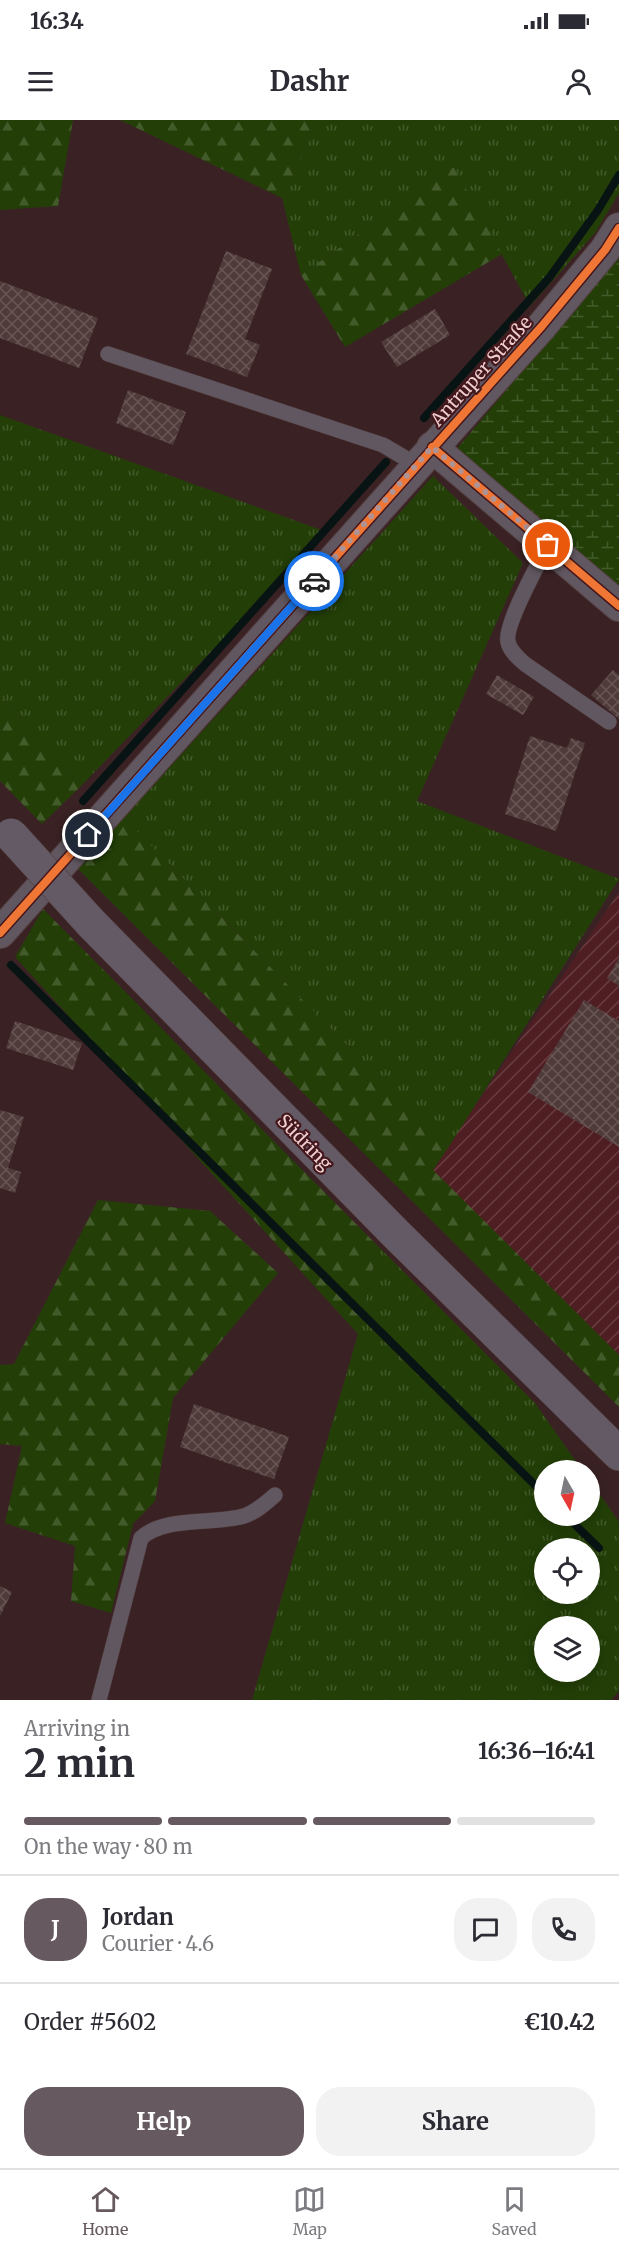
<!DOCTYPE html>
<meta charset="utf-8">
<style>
body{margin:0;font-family:Merriweather,serif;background:#f2f2f3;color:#2b2b33;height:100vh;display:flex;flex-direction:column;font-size:22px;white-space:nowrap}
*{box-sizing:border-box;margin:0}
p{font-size:20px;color:#7c7c81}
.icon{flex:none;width:33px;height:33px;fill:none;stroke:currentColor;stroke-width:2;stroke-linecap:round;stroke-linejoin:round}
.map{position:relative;height:1580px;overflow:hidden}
.details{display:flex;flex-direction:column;background:#fff;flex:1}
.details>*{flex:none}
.needle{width:39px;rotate:171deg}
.buttons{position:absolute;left:534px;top:1340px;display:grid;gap:12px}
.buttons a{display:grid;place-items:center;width:66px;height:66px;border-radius:50%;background:#fff;box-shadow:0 3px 15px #0003;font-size:30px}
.pin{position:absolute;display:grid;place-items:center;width:51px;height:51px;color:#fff;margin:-26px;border:3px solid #fff;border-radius:50%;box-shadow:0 2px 6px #0007}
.courier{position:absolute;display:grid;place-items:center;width:60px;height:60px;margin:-30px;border:4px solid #1a73e8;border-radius:50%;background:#fff;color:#222;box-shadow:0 2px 8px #0007}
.headline em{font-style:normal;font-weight:700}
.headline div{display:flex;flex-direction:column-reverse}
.headline{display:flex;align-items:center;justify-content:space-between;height:102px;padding:0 24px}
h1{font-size:39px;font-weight:700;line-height:45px}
.bar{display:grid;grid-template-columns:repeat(4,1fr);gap:9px 6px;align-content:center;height:72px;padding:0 24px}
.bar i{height:8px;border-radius:4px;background:#e1e1e2}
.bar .selected{background:#66595f}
.bar p{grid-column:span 4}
.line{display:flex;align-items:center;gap:15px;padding:0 24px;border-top:2px solid #e1e1e2}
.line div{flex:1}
.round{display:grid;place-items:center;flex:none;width:63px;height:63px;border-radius:24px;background:#f2f2f3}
.primary-button{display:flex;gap:12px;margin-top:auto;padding:12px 24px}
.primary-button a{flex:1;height:69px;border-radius:24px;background:#66595f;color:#fff;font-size:24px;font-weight:700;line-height:69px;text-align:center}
.primary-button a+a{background:#f2f2f3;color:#2b2b33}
.status{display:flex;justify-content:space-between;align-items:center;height:42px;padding:0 30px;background:#fff;direction:ltr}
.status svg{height:16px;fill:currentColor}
header{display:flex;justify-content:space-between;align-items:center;height:78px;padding:0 24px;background:#fff;font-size:27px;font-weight:700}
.menu{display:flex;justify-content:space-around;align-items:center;height:84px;border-top:2px solid #e1e1e2;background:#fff;font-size:16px;color:#7c7c81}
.menu a{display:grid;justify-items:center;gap:3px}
.menu .selected{color:#66595f}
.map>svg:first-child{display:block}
</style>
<div class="status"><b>16:34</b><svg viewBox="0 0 49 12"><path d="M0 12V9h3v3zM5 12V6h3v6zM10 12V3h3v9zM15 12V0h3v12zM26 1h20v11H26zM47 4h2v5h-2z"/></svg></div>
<header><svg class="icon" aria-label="menu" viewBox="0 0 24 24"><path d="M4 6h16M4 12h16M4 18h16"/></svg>Dashr<svg class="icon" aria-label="person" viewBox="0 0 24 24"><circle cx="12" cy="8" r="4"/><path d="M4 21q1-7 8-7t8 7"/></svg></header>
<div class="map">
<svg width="619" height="1580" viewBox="0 0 619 1580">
<defs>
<pattern id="industrial-furrows" width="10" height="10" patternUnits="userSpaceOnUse" patternTransform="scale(1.5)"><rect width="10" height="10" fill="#4f1e23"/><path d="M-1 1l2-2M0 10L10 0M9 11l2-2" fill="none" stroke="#693e42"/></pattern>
<pattern id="grass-tufts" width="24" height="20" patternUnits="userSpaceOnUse" patternTransform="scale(1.5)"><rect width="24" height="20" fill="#233f07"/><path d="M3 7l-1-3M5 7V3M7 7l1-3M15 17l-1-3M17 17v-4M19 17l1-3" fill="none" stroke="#435a2a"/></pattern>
<pattern id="forest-firs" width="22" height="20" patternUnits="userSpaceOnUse" patternTransform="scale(1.5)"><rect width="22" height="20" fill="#233f07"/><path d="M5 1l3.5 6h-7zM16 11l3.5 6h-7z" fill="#435a2a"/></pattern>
<pattern id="wetland-marsh" width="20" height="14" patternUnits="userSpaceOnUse" patternTransform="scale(1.5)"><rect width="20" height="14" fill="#233f07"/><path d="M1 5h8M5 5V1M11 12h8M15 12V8" fill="none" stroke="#435a2a"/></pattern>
<pattern id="building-cross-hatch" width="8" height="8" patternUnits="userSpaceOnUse" patternTransform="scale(1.5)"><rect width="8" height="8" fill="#4f3b3a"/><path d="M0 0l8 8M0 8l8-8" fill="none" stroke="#695655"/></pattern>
</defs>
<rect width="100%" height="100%" fill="#3a2224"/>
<!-- industrial -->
<path fill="url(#industrial-furrows)" d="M619,772V1235L432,1050Z"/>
<!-- grass -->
<g fill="url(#grass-tufts)" fill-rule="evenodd">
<path d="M319,0H619V73L595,113L530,186L454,47L301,155L282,78Z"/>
<path d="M0,295L327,412L81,666L0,574Z"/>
<path d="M433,356L523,443L417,681L619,759L448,1028L124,698Z"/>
<path d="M378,1126L535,1283L582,1350H544V1395H590V1360L619,1402V1571L611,1580H252L358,1214ZM544,1428H590V1473H544ZM544,1506H590V1551H544Z"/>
</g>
<!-- forest -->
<g fill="url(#forest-firs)">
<path d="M0,0H73L58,86L0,90Z"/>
<path d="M120,0H319L282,78Z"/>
<path d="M454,47L502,134L345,227L301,155Z"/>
<path d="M0,574L81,666L42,704L0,661Z"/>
<path d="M124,698L448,1028L433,1050L619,1235V1287L76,747Z"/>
<path d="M43,789L378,1126L358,1214L15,837Z"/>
<path d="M98,1080L210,1091L278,1153L173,1278L155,1381L133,1404L111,1493L71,1481L75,1426L5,1403L22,1326L0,1324V1245L14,1244Z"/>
</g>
<!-- wetland -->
<path fill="url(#wetland-marsh)" d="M619,137V471L455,331Z"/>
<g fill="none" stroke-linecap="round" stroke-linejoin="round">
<!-- stream -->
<g stroke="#081313" stroke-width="8">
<path d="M424,298L549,158L598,90L619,55"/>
<path d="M83,681L386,342"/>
<path d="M11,845L544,1374"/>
<path d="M565,1395L599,1428"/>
</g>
</g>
<!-- building -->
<g fill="url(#building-cross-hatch)">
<path d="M226,131L272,149L245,219L260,225L247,257L186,234Z"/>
<path d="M0,161L98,198L79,248L0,218Z"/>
<path d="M435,189L450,215L397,247L381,222Z"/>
<path d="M128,270L186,292L173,325L116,303Z"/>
<path d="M613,550L619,555V599L591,575Z"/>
<path d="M497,555L534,577L523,595L486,574Z"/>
<path d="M530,616L567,628L571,618L585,623L556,711L505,694Z"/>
<path d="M619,838V866L607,858Z"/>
<path d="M584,880L619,901V1027L528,972Z"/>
<path d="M15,901L82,923L73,950L6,928Z"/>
<path d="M0,990L24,997L8,1048L21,1052L15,1073L0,1068Z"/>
<path d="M194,1284L289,1317L274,1359L180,1327Z"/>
<path d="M0,1466L12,1472L0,1496Z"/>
</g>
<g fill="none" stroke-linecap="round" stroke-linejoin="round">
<defs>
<g id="lane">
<path d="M108,234L383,325L417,345"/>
<path d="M548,425C539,443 504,505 508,522C510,531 518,538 525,544L609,602"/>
<path d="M99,1580L141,1418C165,1396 213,1405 244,1396C256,1392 266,1383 275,1375"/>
</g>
<g id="street">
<path d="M432,327L619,486"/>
<path d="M0,813L542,206L605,130L619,108"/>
</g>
<path id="secondary" d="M91,803L396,1114L619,1334"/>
</defs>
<!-- lane casing -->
<use href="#lane" stroke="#543f41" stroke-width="16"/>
<!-- street casing -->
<use href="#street" stroke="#543f41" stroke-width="32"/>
<!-- secondary casing -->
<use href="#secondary" stroke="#543f41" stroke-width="34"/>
<!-- lane -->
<use href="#lane" stroke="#615760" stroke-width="15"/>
<!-- street -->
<use href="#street" stroke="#615760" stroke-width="30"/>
<!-- secondary -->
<use href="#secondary" stroke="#645a65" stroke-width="33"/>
<defs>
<path id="secondary-bridge" d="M11,715L91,803"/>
</defs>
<!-- secondary-bridge casing -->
<use href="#secondary-bridge" stroke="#543f41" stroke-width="34" stroke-linecap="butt"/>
<!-- secondary-bridge -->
<use href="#secondary-bridge" stroke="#645a65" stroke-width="33"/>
<defs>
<g id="cycleway">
<path d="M432,327L619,486"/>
<path d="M0,813L542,206L605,130L619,108"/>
</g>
</defs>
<!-- cycleway casing -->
<use href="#cycleway" stroke="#44171c" stroke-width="11"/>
<!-- cycleway -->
<use href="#cycleway" stroke="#f07635" stroke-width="8"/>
</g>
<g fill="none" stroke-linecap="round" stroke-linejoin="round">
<!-- done -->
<path stroke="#af9294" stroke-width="6" stroke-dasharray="0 10.8" d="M314,461L432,327L548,425"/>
<!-- route -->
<path stroke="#1a73e8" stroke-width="8" d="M88,715L314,461"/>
</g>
<g text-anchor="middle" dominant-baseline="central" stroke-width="4.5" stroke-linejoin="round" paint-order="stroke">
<!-- street labels -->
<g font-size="18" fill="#eecfd0" stroke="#44171c">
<text transform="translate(481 251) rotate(-48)">Antruper Straße</text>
<text transform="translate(305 1022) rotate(46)">Südring</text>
</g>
</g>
</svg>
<div class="buttons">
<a><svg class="needle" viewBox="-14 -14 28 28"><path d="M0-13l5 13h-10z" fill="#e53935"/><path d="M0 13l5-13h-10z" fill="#7c7c81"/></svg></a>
<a><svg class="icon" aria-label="locate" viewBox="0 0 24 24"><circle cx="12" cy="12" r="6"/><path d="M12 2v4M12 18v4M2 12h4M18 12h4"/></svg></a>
<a><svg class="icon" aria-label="layers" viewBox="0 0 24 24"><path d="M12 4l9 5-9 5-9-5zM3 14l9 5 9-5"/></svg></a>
</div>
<div class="pin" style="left:548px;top:425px;background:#ea580c"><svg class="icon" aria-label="bag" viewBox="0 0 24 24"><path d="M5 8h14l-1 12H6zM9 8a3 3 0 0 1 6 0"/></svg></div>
<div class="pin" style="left:88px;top:715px;background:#1f2937"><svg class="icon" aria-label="home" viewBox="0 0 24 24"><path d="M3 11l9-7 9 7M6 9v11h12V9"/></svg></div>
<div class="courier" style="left:314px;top:461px"><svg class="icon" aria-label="car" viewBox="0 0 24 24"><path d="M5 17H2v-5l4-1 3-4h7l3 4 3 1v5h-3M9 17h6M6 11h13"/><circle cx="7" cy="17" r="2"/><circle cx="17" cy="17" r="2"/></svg></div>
</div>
<section class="details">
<div class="headline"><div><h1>2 min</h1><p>Arriving in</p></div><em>16:36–16:41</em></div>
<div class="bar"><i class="selected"></i><i class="selected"></i><i class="selected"></i><i></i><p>On the way · 80 m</p></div>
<div class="line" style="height:108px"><b class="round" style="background:#66595f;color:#fff">J</b><div><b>Jordan</b><p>Courier · 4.6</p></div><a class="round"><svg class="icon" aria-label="chat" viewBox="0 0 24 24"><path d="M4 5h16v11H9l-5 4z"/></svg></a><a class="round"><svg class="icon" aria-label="phone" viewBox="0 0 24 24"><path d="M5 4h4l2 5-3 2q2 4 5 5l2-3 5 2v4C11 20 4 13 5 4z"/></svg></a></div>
<div class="line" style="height:78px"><div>Order #5602</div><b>€10.42</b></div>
<div class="primary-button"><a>Help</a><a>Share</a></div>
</section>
<nav class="menu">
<a class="selected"><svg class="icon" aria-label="home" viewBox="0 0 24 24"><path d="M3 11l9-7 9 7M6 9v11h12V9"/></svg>Home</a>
<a><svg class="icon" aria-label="map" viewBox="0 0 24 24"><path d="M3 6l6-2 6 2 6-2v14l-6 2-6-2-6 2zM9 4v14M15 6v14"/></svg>Map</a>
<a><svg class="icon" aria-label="saved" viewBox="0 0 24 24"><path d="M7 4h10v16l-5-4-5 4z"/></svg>Saved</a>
</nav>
